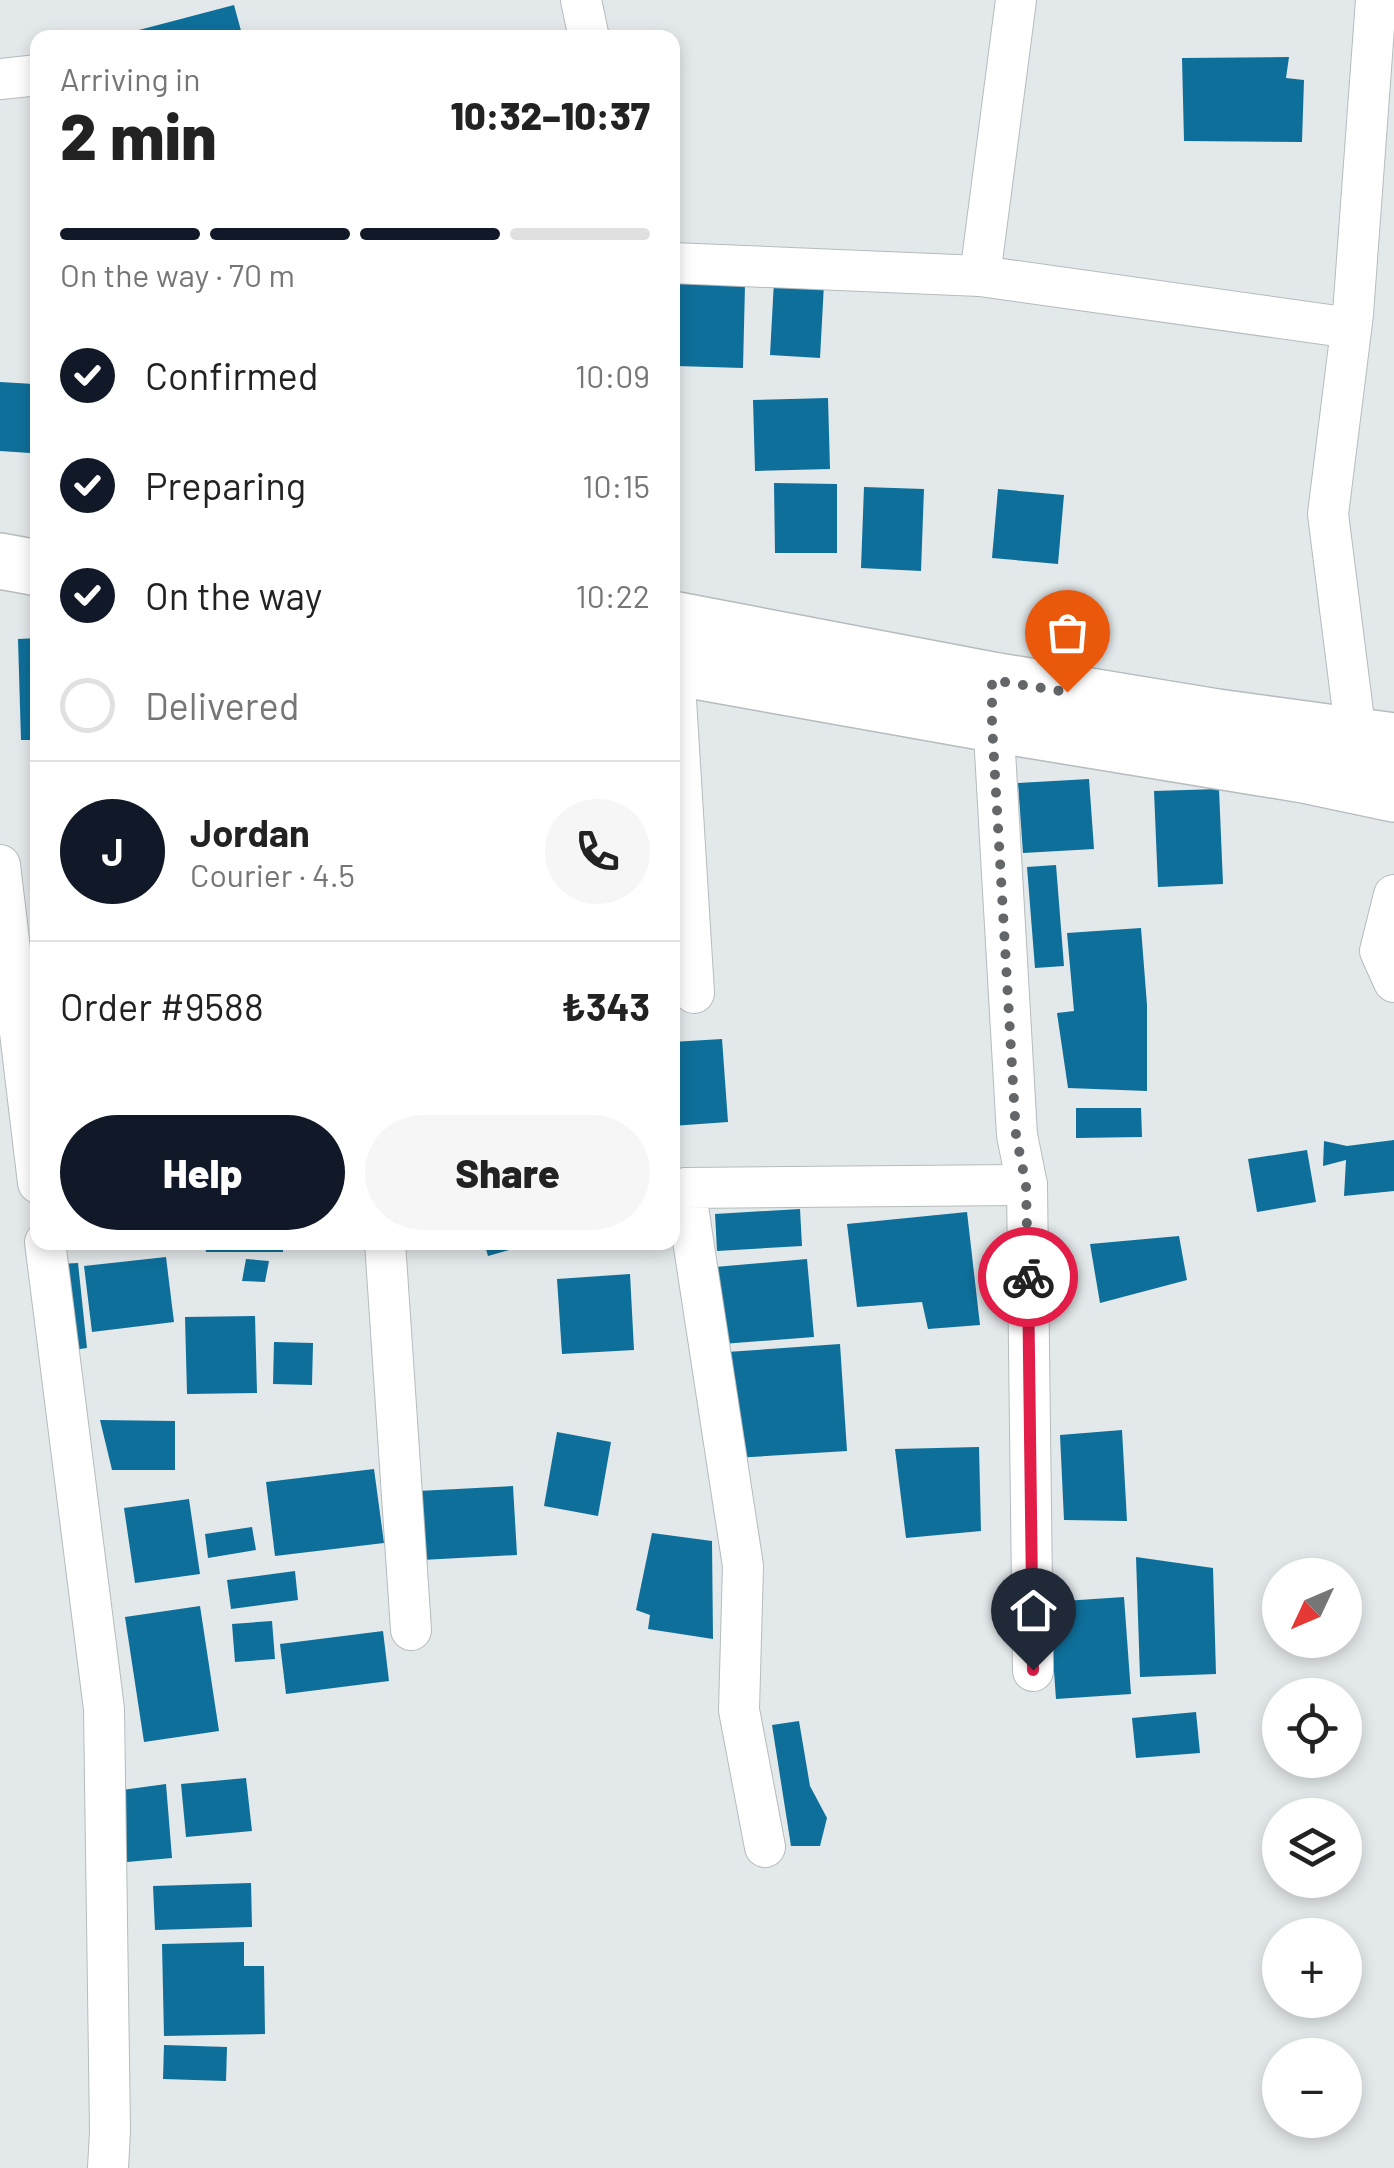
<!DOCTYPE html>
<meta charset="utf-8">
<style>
body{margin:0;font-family:Barlow,sans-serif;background:#f6f6f6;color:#222;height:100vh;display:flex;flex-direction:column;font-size:38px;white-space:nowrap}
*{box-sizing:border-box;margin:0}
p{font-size:32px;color:#767676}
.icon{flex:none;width:55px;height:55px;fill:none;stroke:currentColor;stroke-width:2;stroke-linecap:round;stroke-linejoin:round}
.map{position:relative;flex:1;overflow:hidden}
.sheet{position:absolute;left:30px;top:30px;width:650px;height:1220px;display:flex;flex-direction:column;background:#fff;border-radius:20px;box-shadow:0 5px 15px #0003}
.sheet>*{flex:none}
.needle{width:65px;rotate:226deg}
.buttons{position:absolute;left:1262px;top:1558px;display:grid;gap:20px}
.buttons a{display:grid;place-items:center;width:100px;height:100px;border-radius:50%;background:#fff;box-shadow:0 5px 15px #0003;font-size:50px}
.pin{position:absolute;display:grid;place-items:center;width:85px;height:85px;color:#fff;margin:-102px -42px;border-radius:50% 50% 50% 0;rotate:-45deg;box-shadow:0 0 10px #0007}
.pin .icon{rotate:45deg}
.courier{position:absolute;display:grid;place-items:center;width:100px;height:100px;margin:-50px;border:8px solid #e11d48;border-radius:50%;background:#fff;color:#222;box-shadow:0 2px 12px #0007}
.summary em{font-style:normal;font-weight:800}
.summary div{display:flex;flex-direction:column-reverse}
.summary{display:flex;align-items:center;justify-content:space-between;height:170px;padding:0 30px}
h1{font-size:65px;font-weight:800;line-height:75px}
.bar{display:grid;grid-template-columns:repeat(4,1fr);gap:15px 10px;align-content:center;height:120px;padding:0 30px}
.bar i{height:12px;border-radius:8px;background:#e0e0e0}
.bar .active{background:#111827}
.bar p{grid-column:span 4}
.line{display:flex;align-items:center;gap:25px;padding:0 30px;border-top:2px solid #e0e0e0}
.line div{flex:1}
.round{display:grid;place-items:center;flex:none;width:105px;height:105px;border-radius:52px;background:#f6f6f6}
ol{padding:0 30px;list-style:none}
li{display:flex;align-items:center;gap:30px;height:110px}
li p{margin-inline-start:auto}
li .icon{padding:10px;border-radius:50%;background:#111827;color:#fff;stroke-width:4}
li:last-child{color:#767676}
li i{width:55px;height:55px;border:5px solid #e0e0e0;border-radius:50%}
.action{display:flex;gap:20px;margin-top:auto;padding:20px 30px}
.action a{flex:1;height:115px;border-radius:60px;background:#111827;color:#fff;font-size:40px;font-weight:800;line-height:115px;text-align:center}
.action a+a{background:#f6f6f6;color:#222}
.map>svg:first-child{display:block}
</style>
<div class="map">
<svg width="1394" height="2168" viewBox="0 0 1394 2168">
<rect width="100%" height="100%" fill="#e3e8ea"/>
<!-- building -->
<g fill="#0e6f9a">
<path d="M234,5L243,38H141L139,30Z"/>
<path d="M1289,57L1286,78L1304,80L1302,142L1184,141L1182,58Z"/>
<path d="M774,281L824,284L820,358L770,355Z"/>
<path d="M677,283L745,285L743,368L676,366Z"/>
<path d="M0,382L34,384L30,453L0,451Z"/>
<path d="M828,398L830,469L755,471L753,400Z"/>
<path d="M774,483L837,484V553H775Z"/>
<path d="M864,487L924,489L921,571L861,568Z"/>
<path d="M998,489L1064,495L1058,564L992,558Z"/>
<path d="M38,638V740H21L18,639Z"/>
<path d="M1089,779L1094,849L1023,853L1018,783Z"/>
<path d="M1219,789L1223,884L1158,887L1154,791Z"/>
<path d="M1056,865L1064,966L1035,968L1027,867Z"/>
<path d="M1141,928L1147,1005V1091L1068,1088L1057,1013L1074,1011L1067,933Z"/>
<path d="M722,1039L728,1122L672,1126V1042Z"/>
<path d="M1076,1108H1141L1142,1137L1076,1138Z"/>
<path d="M1394,1140V1191L1344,1196L1346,1160L1323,1166L1324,1141L1347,1146Z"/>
<path d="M1307,1150L1316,1202L1257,1212L1248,1159Z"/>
<path d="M800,1209L802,1246L717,1251L715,1214Z"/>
<path d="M967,1212L980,1325L928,1329L922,1302L857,1307L847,1224Z"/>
<path d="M1179,1236L1187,1280L1100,1303L1090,1244Z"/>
<path d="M205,1242H283V1252H206Z"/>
<path d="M484,1242H530V1244L488,1256Z"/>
<path d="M166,1257L174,1322L92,1332L84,1266Z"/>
<path d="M246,1259L269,1261L265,1282L242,1281Z"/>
<path d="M807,1259L814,1337L722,1344L715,1267Z"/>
<path d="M78,1263L87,1348L52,1353L39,1265Z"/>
<path d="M630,1274L634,1350L562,1354L557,1279Z"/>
<path d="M255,1316L257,1393L187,1394L185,1317Z"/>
<path d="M274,1342L313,1343L312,1385L273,1384Z"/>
<path d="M840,1344L847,1451L734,1458L727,1352Z"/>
<path d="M100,1420L175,1421V1470H112Z"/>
<path d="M1122,1430L1127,1521L1064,1520L1060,1435Z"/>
<path d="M557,1432L611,1442L598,1516L544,1506Z"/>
<path d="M979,1447L981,1531L906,1538L895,1449Z"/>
<path d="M374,1469L384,1543L275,1556L266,1482Z"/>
<path d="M513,1486L517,1555L422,1560L418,1491Z"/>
<path d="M189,1499L200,1574L135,1583L124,1508Z"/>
<path d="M252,1527L256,1550L208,1558L205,1534Z"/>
<path d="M652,1533L712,1541L713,1639L648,1629L650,1615L636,1610Z"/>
<path d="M1136,1557L1213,1568L1216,1674L1140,1677Z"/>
<path d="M295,1571L298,1600L231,1609L227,1580Z"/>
<path d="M1124,1597L1131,1694L1056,1699L1049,1602Z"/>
<path d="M200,1606L219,1731L144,1742L125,1617Z"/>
<path d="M272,1621L275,1659L235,1662L232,1624Z"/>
<path d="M383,1631L389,1681L286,1694L280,1644Z"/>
<path d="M1196,1712L1200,1753L1136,1758L1132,1718Z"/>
<path d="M799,1721L810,1786L827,1818L820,1846H791L772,1725Z"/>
<path d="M246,1778L252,1831L186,1837L181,1784Z"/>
<path d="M166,1784L172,1858L127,1862L122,1790Z"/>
<path d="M251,1883L252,1927L155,1930L153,1886Z"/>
<path d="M244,1942V1966H264L265,2034L164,2036L162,1944Z"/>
<path d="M164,2045L227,2047L226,2081L163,2079Z"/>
</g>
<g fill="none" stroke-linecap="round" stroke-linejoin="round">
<defs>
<g id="minor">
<path d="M581,0L589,38"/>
<path d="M0,79L38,75"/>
<path d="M672,263L980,276L1351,328"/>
<path d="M980,276L1016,0"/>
<path d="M674,667L694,993"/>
<path d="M992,699L1017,1135L1027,1185L1033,1671"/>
<path d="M1356,736L1328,514L1353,314L1376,0"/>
<path d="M0,865L38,1183"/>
<path d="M1394,895L1380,951L1394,982"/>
<path d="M45,1242L104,1709L110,2132L108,2168"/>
<path d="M385,1242L411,1630"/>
<path d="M765,1847L739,1710L743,1566L685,1188L1027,1185"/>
</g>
<g id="trunk">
<path d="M0,561L38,568"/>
<path d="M672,619L992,680L1217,717L1394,741"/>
<path d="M672,667L992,724L1304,775L1394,794"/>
</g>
</defs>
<!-- minor casing -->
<use href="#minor" stroke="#b6bbbe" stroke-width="42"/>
<!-- trunk casing -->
<use href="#trunk" stroke="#b6bbbe" stroke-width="58"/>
<!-- minor -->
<use href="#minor" stroke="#fff" stroke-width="40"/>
<!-- trunk -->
<use href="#trunk" stroke="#fff" stroke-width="55"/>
</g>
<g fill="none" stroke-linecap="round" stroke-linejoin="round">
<!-- done -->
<path stroke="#646769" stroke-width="10" stroke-dasharray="0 18" d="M1028,1277L1026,1185L1016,1135L992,724V680L1067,692"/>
<!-- route -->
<path stroke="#e11d48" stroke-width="12" d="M1028,1277L1033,1670"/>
</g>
</svg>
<div class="buttons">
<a><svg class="needle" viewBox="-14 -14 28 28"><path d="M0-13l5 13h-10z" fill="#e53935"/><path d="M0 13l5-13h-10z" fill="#767676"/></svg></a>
<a><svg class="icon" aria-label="locate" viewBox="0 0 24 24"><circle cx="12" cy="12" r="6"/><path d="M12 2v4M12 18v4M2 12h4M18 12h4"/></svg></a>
<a><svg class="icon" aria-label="layers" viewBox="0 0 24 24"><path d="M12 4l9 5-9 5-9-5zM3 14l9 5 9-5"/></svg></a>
<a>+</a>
<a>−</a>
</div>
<div class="pin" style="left:1067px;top:692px;background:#ea580c"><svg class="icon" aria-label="bag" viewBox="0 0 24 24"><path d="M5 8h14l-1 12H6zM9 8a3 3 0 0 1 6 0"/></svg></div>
<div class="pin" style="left:1033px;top:1670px;background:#1f2937"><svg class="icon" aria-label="home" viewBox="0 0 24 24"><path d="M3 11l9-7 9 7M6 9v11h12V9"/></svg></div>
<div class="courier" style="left:1028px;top:1277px"><svg class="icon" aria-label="bike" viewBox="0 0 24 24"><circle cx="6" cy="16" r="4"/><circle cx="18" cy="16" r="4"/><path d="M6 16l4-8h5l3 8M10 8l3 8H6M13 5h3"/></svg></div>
<section class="sheet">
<div class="summary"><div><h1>2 min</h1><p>Arriving in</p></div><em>10:32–10:37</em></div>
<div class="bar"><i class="active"></i><i class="active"></i><i class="active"></i><i></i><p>On the way · 70 m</p></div>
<ol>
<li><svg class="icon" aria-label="check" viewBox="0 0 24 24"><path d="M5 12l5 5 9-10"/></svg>Confirmed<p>10:09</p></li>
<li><svg class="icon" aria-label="check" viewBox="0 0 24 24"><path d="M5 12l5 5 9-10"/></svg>Preparing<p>10:15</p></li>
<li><svg class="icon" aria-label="check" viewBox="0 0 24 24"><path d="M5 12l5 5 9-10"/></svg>On the way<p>10:22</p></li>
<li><i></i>Delivered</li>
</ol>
<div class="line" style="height:180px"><b class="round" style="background:#111827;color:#fff">J</b><div><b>Jordan</b><p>Courier · 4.5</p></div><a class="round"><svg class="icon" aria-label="phone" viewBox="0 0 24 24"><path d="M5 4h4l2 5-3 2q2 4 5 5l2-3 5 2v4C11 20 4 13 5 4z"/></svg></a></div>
<div class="line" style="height:130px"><div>Order #9588</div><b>₺343</b></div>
<div class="action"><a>Help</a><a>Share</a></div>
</section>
</div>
